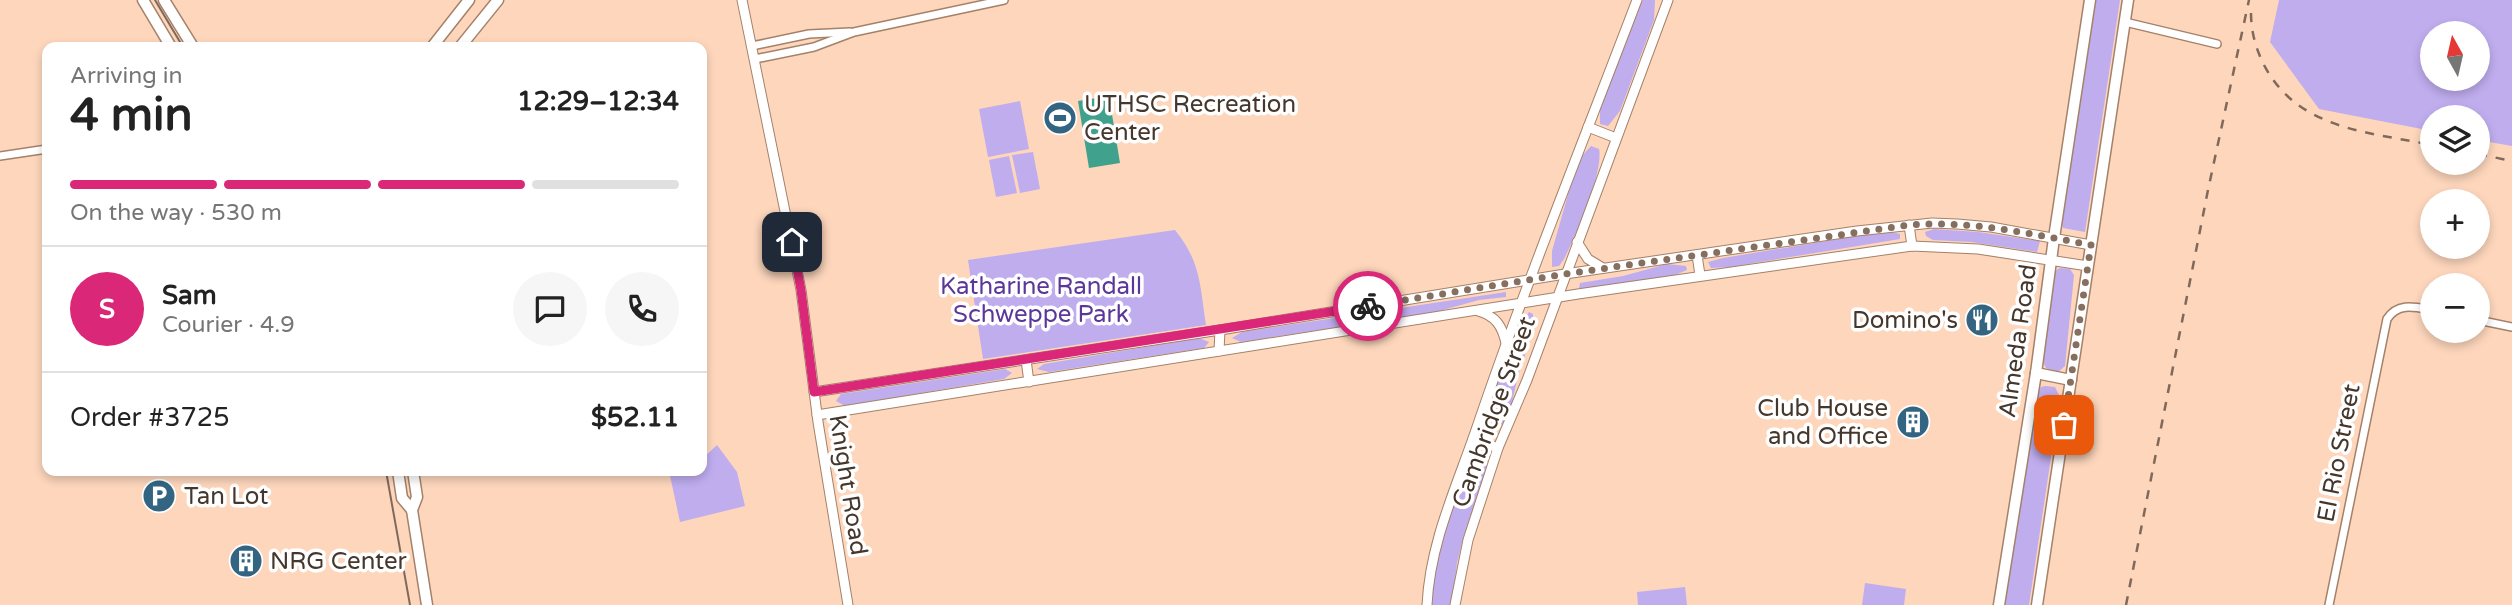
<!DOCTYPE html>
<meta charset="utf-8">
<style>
body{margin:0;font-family:"Varela Round",sans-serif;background:#f6f6f6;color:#222;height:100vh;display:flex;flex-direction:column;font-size:26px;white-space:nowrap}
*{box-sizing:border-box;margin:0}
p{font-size:23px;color:#767676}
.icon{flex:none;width:38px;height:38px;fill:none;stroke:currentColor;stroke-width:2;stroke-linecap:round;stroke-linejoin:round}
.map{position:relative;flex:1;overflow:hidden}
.panel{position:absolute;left:42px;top:42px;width:665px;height:434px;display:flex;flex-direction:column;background:#fff;border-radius:14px;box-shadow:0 4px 10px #0003}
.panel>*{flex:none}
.needle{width:46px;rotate:352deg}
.fabs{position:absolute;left:2420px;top:21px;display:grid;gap:14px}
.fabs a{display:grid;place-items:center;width:70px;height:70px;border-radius:50%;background:#fff;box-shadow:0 4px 10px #0003;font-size:35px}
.pin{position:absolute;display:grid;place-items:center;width:60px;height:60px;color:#fff;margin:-30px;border-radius:14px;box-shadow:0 4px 10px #0006}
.courier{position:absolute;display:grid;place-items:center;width:70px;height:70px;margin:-35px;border:5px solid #db2777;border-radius:50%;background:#fff;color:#222;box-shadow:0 2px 9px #0007}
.summary em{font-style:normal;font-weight:700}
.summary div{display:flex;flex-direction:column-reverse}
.summary{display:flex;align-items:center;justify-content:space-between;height:119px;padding:0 28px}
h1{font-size:46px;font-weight:700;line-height:52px}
.bar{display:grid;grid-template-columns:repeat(4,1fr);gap:10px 7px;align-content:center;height:84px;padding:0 28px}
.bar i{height:9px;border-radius:5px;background:#e0e0e0}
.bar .on{background:#db2777}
.bar p{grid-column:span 4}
.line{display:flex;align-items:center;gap:18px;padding:0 28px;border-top:2px solid #e0e0e0}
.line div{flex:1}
.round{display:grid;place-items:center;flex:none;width:74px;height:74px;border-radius:37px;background:#f6f6f6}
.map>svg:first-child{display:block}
</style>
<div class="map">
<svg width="2512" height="605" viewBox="0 0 2512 605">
<rect width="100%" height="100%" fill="#fdd6bc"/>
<!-- green -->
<g fill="#bfadee" fill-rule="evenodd">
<path d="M1643,0H1655L1654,20L1620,111L1608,126L1600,124V105Z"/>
<path d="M2096,0H2120L2085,232L2063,228L2062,224Z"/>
<path d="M2279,0H2512V146L2478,140V117H2432V131L2319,109L2270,42ZM2432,33H2478V79H2432Z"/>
<path d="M1020,101L1029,149L988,157L979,109Z"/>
<path d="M1591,146L1599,149C1604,171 1575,237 1564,259L1559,266L1552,267V251L1573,177L1581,157Z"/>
<path d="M1033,152L1040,189L1020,193L1012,155Z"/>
<path d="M1009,156L1017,193L996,197L989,160Z"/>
<path d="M1934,229L1978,232L2040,241L2037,252L1971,242L1933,240L1926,236L1925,232Z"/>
<path d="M1175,230C1201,262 1200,286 1206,325L983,359L968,260Z"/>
<path d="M1887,231L1900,234V239L1730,267L1711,268L1708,262L1723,258Z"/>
<path d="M1667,264L1686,266L1687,270L1670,277L1585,290L1579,288L1580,283L1623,276Z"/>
<path d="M2060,268L2070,269L2074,275L2065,366L2058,372L2046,368L2042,360L2055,271Z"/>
<path d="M1506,292V297L1479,300L1432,313L1241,342L1232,338L1242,332L1256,330Z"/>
<path d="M1529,312L1533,314V332L1519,372L1512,402L1506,419L1493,434L1486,432C1482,407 1514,334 1529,312Z"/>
<path d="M1199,338L1209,342L1204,348L1049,372L1037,369L1044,364Z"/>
<path d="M1005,369L1012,373L1004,379L845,406L836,401L841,394Z"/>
<path d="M2045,386L2055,387L2060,397L2029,605H2004L2037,394L2041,387Z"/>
<path d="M717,445L737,472L745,506L680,522L669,471H702V459Z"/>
<path d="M1477,454L1484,456L1487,467L1464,535L1457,563L1452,605H1431C1433,574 1453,473 1477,454Z"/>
<path d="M1865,583L1906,589L1904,605H1862Z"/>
<path d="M1685,587L1687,605H1638L1637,592Z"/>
</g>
<!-- water -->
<path fill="#40a28d" d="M1109,96L1120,163L1089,168L1078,101Z"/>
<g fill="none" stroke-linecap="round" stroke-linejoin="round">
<defs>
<g id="minor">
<path d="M2125,22L2217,44"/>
<path d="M752,46L809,34L850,32"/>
<path d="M755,59L814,47L854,32L1004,0"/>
<path d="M0,156L47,149"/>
<path d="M2478,320L2512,327"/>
<path d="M2329,605L2387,319C2398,302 2415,307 2432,310"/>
</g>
<g id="tertiary">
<path d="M742,0L801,290L818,422L848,605"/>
<path d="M1588,127L1616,138"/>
<path d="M1909,225L1912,246"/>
<path d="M1577,242L1588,259L1603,268"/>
<path d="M1697,255L1700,275"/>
<path d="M1478,311C1496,316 1502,326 1506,343"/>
<path d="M1219,351L1220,330"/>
<path d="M1026,360L1029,382"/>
<path d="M814,392L1220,330L1565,274L1857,231L1932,223L1957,224L1991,227L2091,245"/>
<path d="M817,415L1578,294L1912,246L1978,249L2088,266"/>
<path d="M1473,439L1498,448"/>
<path d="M1427,605C1430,542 1457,486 1477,427C1526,283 1583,142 1637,0"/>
<path d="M1455,605L1468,540L1498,448L1527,380L1668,0"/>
</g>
<g id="primary">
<path d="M143,0L171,47"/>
<path d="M164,0L193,47"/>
<path d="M432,47L469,0"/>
<path d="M460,47L498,0"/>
<path d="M2036,373L2071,380"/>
<path d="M398,471L402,498L412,510"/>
<path d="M413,471L417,497L412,510L427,605"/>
<path d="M1999,605L2036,373L2054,238L2090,0"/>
<path d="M2037,605L2128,0"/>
</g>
</defs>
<!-- minor casing -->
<use href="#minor" stroke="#a48168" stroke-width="10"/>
<!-- tertiary casing -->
<use href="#tertiary" stroke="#a48168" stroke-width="11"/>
<!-- primary casing -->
<use href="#primary" stroke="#a48168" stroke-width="13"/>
<!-- minor -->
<use href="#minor" stroke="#fff" stroke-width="7"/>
<!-- tertiary -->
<use href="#tertiary" stroke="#fff" stroke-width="9"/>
<!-- primary -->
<use href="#primary" stroke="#fff" stroke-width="10"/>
<!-- tram -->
<g stroke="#80695a" stroke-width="2">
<path d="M155,0L183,47"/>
<path d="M386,471L410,605"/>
</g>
<!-- rail -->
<g stroke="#80695a" stroke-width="2.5" stroke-dasharray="9 9" stroke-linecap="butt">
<path d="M2251,13C2251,32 2256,49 2264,65C2298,130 2369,132 2432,145"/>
<path d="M2478,154L2512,161"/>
<path d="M2126,605L2208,190L2249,0"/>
</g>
</g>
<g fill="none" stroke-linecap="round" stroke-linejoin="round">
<!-- done -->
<path stroke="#866f5e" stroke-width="7" stroke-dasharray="0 12.6" d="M1368,306L1565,274L1909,225C1971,220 2031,234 2091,245L2064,425"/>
<!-- route -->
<path stroke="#db2777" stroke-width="9" d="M792,242L801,290L814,392L1368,306"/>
</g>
<!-- icons -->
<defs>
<symbol id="stadium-disc" viewBox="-11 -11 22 22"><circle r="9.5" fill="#336582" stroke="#fff"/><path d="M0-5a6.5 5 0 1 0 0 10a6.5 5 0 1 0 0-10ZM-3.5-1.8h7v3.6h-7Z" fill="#fff"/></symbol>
<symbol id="restaurant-disc" viewBox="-11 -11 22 22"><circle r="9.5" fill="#336582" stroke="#fff"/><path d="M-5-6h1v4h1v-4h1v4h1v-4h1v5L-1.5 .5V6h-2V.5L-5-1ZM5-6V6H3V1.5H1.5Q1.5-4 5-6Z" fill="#fff"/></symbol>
<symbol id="building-disc" viewBox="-11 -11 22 22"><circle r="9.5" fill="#336582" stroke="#fff"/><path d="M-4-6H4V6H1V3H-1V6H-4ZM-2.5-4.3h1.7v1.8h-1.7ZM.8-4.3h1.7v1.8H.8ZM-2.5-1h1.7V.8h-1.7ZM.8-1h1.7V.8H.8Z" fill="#fff"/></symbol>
<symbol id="parking-disc" viewBox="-11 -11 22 22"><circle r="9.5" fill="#336582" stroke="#fff"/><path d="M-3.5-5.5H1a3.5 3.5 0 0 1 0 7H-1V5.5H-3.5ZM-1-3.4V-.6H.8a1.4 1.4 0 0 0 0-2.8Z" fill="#fff"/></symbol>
</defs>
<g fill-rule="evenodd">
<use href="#stadium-disc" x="1041" y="99" width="38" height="38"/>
<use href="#restaurant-disc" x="1963" y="301" width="38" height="38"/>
<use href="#building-disc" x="1894" y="403" width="38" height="38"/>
<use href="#parking-disc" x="140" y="477" width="38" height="38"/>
<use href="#building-disc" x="227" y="542" width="38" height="38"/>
</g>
<g text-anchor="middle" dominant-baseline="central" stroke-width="7" stroke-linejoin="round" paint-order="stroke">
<!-- poi labels -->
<g font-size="24" fill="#46372c" stroke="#fff" text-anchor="start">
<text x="1084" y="104">UTHSC Recreation<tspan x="1084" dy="28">Center</tspan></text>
<text x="1958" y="320" text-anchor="end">Domino's</text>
<text x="1888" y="408" text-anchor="end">Club House<tspan x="1888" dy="28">and Office</tspan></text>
<text x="184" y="496">Tan Lot</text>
<text x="270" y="561">NRG Center</text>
</g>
<!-- park labels -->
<g font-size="24" fill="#5c3799" stroke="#fff">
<text x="1041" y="286">Katharine Randall<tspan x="1041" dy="28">Schweppe Park</tspan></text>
</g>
<!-- street labels -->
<g font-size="24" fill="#46372c" stroke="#fff">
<text transform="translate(2018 341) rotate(-82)">Almeda Road</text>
<text transform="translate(1494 412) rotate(-70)">Cambridge Street</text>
<text transform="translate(2339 453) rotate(-79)">El Rio Street</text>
<text transform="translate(848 485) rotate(81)">Knight Road</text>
</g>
</g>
</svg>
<div class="fabs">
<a><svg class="needle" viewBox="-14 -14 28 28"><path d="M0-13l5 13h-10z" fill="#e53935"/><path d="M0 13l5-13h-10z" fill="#767676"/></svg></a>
<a><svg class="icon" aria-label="layers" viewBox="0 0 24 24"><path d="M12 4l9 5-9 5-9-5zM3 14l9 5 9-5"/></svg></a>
<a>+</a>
<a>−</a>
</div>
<div class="pin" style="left:2064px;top:425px;background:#ea580c"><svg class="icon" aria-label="bag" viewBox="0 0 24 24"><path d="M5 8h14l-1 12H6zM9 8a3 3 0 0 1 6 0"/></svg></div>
<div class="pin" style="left:792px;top:242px;background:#1f2937"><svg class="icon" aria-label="home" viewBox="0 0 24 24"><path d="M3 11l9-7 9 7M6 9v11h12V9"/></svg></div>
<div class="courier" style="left:1368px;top:306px"><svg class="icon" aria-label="bike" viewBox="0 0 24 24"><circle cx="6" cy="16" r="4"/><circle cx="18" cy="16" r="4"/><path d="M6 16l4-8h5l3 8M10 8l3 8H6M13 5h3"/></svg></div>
<section class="panel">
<div class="summary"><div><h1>4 min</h1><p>Arriving in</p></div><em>12:29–12:34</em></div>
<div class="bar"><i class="on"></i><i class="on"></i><i class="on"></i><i></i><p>On the way · 530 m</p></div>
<div class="line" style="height:126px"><b class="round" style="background:#db2777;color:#fff">S</b><div><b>Sam</b><p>Courier · 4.9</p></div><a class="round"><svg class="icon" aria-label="chat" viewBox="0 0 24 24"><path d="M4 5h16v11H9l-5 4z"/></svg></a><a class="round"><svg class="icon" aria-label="phone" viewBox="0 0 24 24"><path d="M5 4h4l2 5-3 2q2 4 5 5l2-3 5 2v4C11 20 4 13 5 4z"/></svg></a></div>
<div class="line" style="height:91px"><div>Order #3725</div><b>$52.11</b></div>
</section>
</div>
